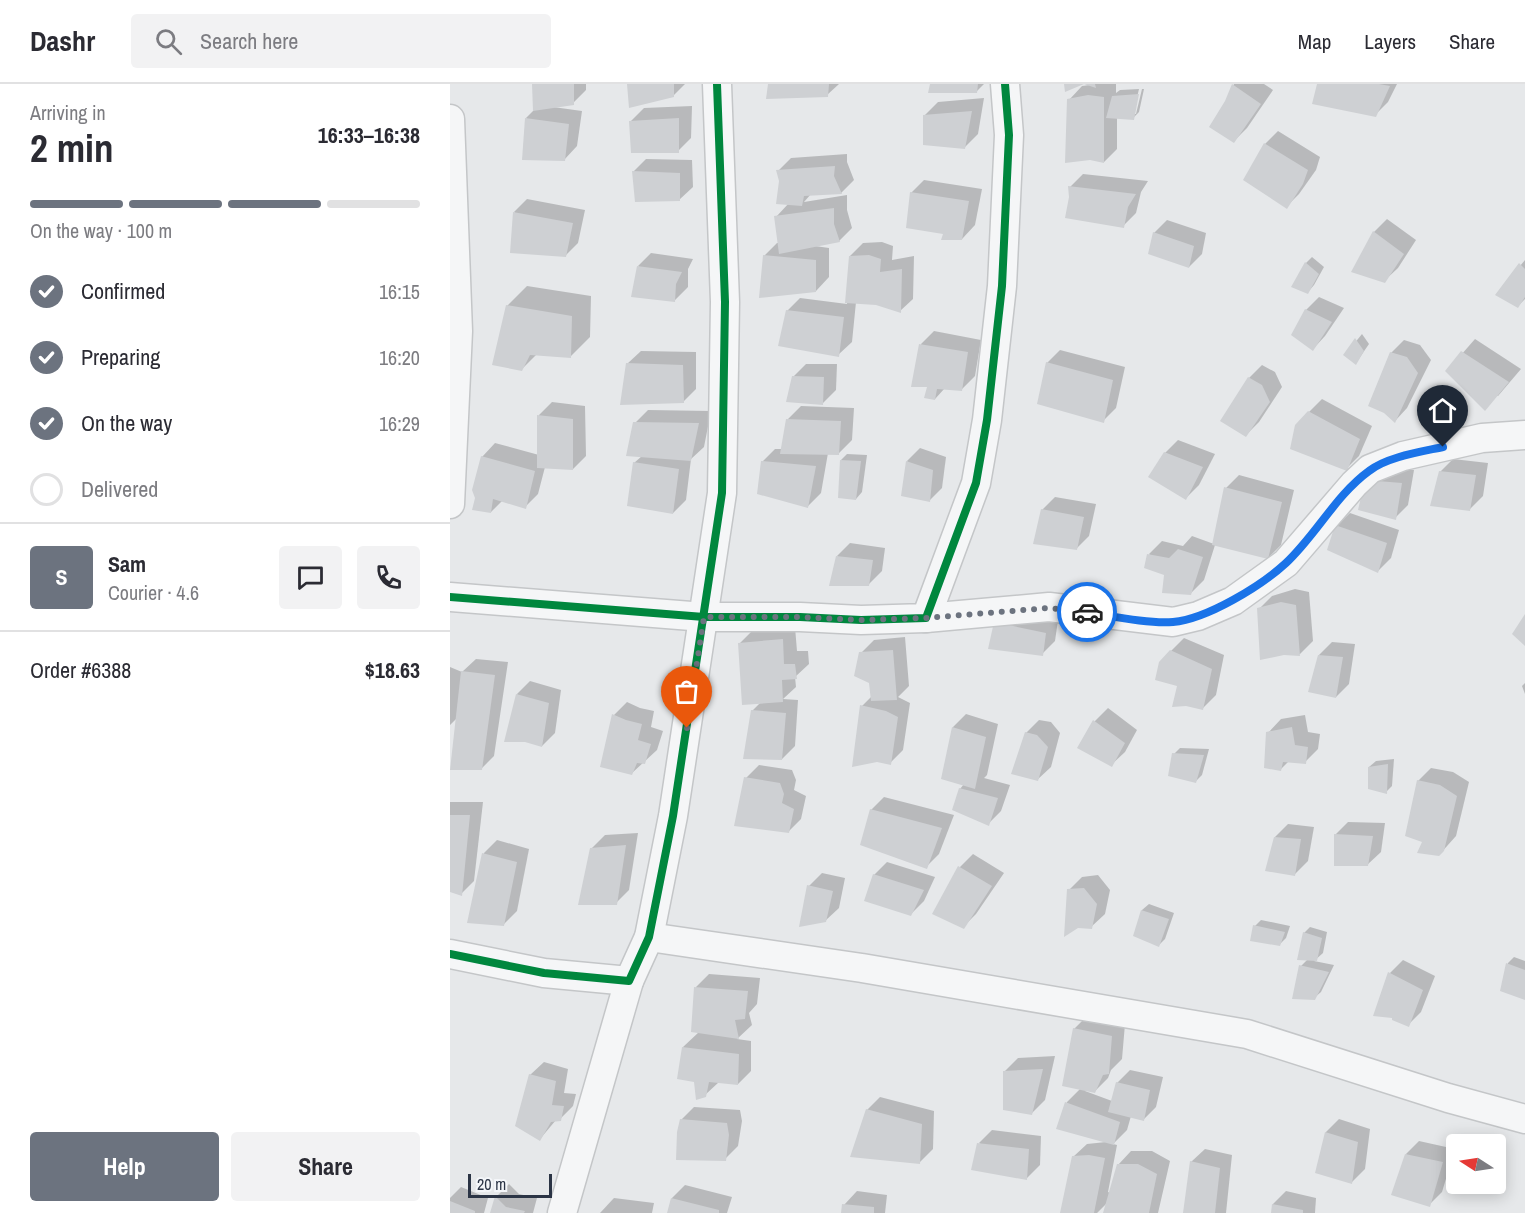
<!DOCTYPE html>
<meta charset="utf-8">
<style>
body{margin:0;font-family:"Archivo Narrow",sans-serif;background:#f2f2f3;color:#2b2b33;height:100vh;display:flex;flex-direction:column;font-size:22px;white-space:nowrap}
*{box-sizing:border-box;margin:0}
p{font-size:20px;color:#7c7c81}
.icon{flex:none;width:33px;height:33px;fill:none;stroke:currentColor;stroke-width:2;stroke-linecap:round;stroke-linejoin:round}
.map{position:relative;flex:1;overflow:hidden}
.drawer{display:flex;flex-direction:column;background:#fff;width:450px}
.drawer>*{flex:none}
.needle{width:39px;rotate:282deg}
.buttons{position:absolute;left:996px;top:1050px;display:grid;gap:12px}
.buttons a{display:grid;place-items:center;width:60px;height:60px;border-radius:6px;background:#fff;box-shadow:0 3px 15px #0003;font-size:30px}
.scale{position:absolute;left:18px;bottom:15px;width:84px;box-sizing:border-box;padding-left:6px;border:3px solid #2b3445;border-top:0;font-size:16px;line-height:21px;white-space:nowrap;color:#2b3445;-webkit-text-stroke:4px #f4f6f9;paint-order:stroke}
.pin{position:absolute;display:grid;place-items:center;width:51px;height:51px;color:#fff;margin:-62px -26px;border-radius:50% 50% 50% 0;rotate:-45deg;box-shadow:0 0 6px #0007}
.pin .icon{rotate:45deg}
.courier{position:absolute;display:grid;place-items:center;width:60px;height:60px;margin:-30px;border:4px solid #1a73e8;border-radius:50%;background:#fff;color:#222;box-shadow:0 2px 8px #0007}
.head em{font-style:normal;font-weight:700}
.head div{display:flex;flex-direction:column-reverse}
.head{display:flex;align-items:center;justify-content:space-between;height:102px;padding:0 30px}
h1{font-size:39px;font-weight:700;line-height:45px}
.bar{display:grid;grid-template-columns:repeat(4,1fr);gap:9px 6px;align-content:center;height:72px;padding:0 30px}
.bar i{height:8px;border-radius:4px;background:#e1e1e2}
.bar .on{background:#6c737f}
.bar p{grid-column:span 4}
.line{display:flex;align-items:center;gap:15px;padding:0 30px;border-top:2px solid #e1e1e2}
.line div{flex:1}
.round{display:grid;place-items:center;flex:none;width:63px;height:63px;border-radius:6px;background:#f2f2f3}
ol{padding:0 30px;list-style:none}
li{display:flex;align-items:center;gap:18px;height:66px}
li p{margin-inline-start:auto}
li .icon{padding:6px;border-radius:50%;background:#6c737f;color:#fff;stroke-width:4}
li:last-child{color:#7c7c81}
li i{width:33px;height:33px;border:3px solid #e1e1e2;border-radius:50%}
.cta{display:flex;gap:12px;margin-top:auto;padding:12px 30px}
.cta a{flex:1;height:69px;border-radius:6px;background:#6c737f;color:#fff;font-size:24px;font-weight:700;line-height:69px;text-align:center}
.cta a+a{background:#f2f2f3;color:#2b2b33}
header{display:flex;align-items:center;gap:36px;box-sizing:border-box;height:84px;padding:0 30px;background:#fff;border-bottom:2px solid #e1e1e2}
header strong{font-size:28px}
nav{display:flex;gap:33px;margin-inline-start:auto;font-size:21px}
.search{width:420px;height:54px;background:#f2f2f3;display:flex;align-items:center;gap:15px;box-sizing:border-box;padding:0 21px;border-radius:6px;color:#7c7c81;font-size:22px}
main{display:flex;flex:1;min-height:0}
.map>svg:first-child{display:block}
</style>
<header>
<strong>Dashr</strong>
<div class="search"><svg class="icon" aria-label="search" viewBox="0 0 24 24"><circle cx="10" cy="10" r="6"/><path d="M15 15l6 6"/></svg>Search here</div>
<nav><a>Map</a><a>Layers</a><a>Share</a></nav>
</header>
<main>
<section class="drawer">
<div class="head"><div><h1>2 min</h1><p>Arriving in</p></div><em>16:33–16:38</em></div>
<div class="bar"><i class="on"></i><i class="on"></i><i class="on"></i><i></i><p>On the way · 100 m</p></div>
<ol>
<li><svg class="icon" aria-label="check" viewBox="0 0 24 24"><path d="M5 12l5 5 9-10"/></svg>Confirmed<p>16:15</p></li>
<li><svg class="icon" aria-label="check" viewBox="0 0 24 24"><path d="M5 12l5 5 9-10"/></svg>Preparing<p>16:20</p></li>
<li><svg class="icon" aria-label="check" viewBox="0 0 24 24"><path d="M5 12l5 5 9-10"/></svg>On the way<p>16:29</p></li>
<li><i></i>Delivered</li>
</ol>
<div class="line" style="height:108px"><b class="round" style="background:#6c737f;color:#fff">S</b><div><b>Sam</b><p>Courier · 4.6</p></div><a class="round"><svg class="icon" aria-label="chat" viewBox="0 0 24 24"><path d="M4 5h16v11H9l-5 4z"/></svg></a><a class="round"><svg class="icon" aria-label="phone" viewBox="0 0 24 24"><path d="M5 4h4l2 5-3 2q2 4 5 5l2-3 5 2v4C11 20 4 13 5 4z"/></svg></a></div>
<div class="line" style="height:78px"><div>Order #6388</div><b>$18.63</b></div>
<div class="cta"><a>Help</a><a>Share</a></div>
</section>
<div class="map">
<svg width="1075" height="1129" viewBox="0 0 1075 1129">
<rect width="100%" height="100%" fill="#e6e8ea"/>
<!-- shadow -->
<g fill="#0003">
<path d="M84,0H136V6L123,19L103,23L132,27L127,62L114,76L76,34L84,26Z"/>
<path d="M179,0H235L223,12Z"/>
<path d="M319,0H389L377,11Z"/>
<path d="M481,0H534L526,8Z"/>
<path d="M637,0H666V9L670,6L689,5L683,30H686L692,5H694L689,28L683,34L667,33V65L654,78L619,16L632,2L640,1Z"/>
<path d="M784,0H814L823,6L797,44L784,57L776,18Z"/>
<path d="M869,0H947L938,18L925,31Z"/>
<path d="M534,14L528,50L515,63L474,32L488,18Z"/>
<path d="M242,22L241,54L228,67L181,37L194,24Z"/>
<path d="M828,47L870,73L866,86L849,110L836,123L795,95L815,60Z"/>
<path d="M397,70V78L404,96L391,109L361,110L354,118L397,111V126L402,144L389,157L365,162L379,164V193L366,207L314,172L327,159H329L326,133L339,119L328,87L341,74Z"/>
<path d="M196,75L242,76L243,103L229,116L183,88Z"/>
<path d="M633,90L698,97L691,108L686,129L673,142L621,114L620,103Z"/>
<path d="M474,96L532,105L525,141L512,155L494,149L461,109Z"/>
<path d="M77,115L135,126L128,159L115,172L64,128Z"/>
<path d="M937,135L966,156L948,184L934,197L903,187L924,148Z"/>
<path d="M717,136L756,149L752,170L739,183L704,149Z"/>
<path d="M432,158L443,162L442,176L464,172L463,215L450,227L427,219L406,218L402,258L388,271L337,227L350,214L397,220L400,172L413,159Z"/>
<path d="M201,169L243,175L238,185V203L225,216L188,182Z"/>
<path d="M862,173L874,183L864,201L858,208L856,179Z"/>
<path d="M1075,176V215L1068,222L1047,210Z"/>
<path d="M77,202L141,212L140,253L120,273L87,270L71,286L57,222Z"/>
<path d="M869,213L894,224L875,252L863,265L856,226Z"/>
<path d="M484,247L531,256L525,292L511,306L495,304L485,315L478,301L471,260Z"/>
<path d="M912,250L919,260L906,279L895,271Z"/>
<path d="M1025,255L1071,285L1048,312L997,287Z"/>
<path d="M954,256L970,261L981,276L957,324L945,337L941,269Z"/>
<path d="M610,266L675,283L666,324L653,337L597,279Z"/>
<path d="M191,267L246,268V305L233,318L177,280Z"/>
<path d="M356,280H387L386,306L373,319L343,293Z"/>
<path d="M812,281L825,288L832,303L809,338L796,351L799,294Z"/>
<path d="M872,315L922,342L909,372L896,385L859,328Z"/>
<path d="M102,318L135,322L136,372L123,385L95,383L88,410L75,423L53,416L41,428L26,414L32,373L45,359L89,371V331Z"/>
<path d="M351,322L404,324L402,356L389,369H378L371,409L358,422L312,378L325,365H332L338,335Z"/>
<path d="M198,326L261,327L254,363L241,375L236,416L223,429L184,379L192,372L185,339Z"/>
<path d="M728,356L765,370L749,401L736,414L715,369Z"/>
<path d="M470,364L496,373L492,404L479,417L457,377Z"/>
<path d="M397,370L417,371L412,408L406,415L391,376Z"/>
<path d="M1003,375L1038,379L1033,412L1020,425L990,388Z"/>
<path d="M929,383L964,386L958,421L945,434L910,425Z"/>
<path d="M789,391L844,406L831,461L818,474L765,461L754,496L741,509L715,490L699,470L712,457L733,462L742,452L764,460L776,404Z"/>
<path d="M605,413L646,420L639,452L626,465L592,426Z"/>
<path d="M900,429L949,446L941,474L928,487L886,442Z"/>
<path d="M400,459L435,464L432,487L419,500L387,472Z"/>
<path d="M845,505L859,508L863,557L850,570H834L809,525L822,512Z"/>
<path d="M608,536L605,557L592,570L545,539Z"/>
<path d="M345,543L347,567H358L359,580L345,593L346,603L333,615L348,616L345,662L332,675L302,627L311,618L290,559L303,546Z"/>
<path d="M455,553L459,602L448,613L460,619L453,666L440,679L412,622L422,612L421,598L411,569L424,556Z"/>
<path d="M734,554L774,571L766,611L753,624L728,601L721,567Z"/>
<path d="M882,558L905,560L899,600L886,613L869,571Z"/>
<path d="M26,575L58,578L44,672L31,685L7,634L0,641V583L12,588Z"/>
<path d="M80,597L111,606L105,649L92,662L67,610Z"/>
<path d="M1075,599V610L1072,602Z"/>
<path d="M177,618L190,624L204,627L201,643L213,647L207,666L182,689L164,631Z"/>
<path d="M658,624L687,646L675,668L661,681L630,664L645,637Z"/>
<path d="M516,630L548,640L537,691L534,694L560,701L551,727L538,740L510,705L514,700L503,643Z"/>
<path d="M855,631L858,648L870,650L868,665L855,678L839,677L830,686L818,649L831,635Z"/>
<path d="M589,636L601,638L610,649L601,683L587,696L576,649Z"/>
<path d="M730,664L759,665L752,691L745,698L724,670Z"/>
<path d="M944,675L942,702L936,708L919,683L926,677Z"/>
<path d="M309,681L342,686L346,696L344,706L356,712L351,735L338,748L296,694Z"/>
<path d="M981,684L1003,688L1019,698L1006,752L989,771L975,757L968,697Z"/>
<path d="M434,713L504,731L489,770L476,783L421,726Z"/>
<path d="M0,718H33L24,797L11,810L0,807Z"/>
<path d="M898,738L935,739L931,768L917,781L885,751Z"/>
<path d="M838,740L864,743L858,777L845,790L825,753Z"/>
<path d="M188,749L179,806L166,819L142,764L155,751Z"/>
<path d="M47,756L79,765L67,827L54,840L19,837L34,769Z"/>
<path d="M523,770L554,789L526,830L513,843L510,783Z"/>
<path d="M437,778L485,793L474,817L461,830L424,791Z"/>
<path d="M372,789L395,794L389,824L375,837L359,802Z"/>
<path d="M648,791L660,806L655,830L641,843L619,806L632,793Z"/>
<path d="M699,820L724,829L715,855L709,861L685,852L692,826Z"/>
<path d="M811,836L840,842L836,854L830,860L805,842Z"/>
<path d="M860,843L877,848L873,869L864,877L884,881L871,908L864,914L851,882L858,875L854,849Z"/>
<path d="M1064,873L1075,877V913L1052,906L1058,879Z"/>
<path d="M953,876L985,892L971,928L958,941L940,889Z"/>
<path d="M259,890L310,894L307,920L299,929L302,941L287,955L301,957V987L288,1000L269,998L255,1011L246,997L233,963L249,948L246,903Z"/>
<path d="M637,932L675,940L672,975L661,986L658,994L645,1007L636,1005L635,1007L662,1017L667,999L680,986L713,993L706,1023L693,1036L681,1032L677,1046L663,1060L667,1061L658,1108L660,1109L668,1081L681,1067H702L720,1077L708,1129H655L658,1118L647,1129H612L623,1073L637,1060L656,1058L608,1044L617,1018L631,1004L624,945Z"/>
<path d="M605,972L595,1016L582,1029L555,987L568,974Z"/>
<path d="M94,978L118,985L114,1009L126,1010L123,1022L110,1035L106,1036L90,1055L80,991Z"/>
<path d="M430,1013L484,1027L483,1065L470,1078L417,1026Z"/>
<path d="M244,1023L290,1026L292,1037L288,1062L275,1075L231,1036Z"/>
<path d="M889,1035L920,1045L915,1085L902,1098L866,1088L876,1048Z"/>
<path d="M542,1046L591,1052L590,1081L577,1094L529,1059Z"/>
<path d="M969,1057L1005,1065L992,1108L979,1121L956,1070Z"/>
<path d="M755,1065L782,1071L776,1129H734L741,1078Z"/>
<path d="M59,1100L69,1110L87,1114L83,1129H42L46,1113Z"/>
<path d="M235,1101L282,1113L277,1129H218L222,1114Z"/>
<path d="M11,1103L38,1114L34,1129H0V1114Z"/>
<path d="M407,1107L437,1111L435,1129H392L394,1121Z"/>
<path d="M836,1107L866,1114L865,1129H822L823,1120Z"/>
<path d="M164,1114L204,1119L202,1129H150Z"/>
</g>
<!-- building -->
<g fill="#ced0d3">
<path d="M82,0H124V21L83,27Z"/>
<path d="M177,0H224V13L179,24Z"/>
<path d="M318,0H379L378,13L316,15Z"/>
<path d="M480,0H528L527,9H478Z"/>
<path d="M614,0H645L646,4L634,0L615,8Z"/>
<path d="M782,0L811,20L784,59L759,43L775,17Z"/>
<path d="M867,0H929L940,2L926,33L862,20Z"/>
<path d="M689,10L684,36L656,34L662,12Z"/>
<path d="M638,11L654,13V79L640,76L615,79L617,15Z"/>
<path d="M522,27L515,65L473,61V31Z"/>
<path d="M75,34L119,40L115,77L72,76Z"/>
<path d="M229,34V69H181L179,37Z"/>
<path d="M814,59L858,86L853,100L837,125L793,96Z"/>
<path d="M385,82L384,92L392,110L354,112L352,122L326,120L329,97L326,86Z"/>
<path d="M182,87L230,89V117L185,118Z"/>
<path d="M618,102L686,110L678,123L674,144L615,134L619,113Z"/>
<path d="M460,108L519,117L512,156H491L493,150L456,144Z"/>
<path d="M384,124V140L390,158L329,170L324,132Z"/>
<path d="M63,128L123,139L116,173L60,169Z"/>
<path d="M923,147L954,170L935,199L901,188Z"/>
<path d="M703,148L744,162L739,184L698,170Z"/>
<path d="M313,171L366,176V208L309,214Z"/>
<path d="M419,171L431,175L430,188L452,185L451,229L426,221L395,219L399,172Z"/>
<path d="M855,178L869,190L858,210L841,203Z"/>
<path d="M1069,179L1075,185V213L1068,224L1045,211Z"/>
<path d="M187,182L232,188L226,200L225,218L181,213Z"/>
<path d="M56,221L122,232L121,274L80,271L72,287L42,281Z"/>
<path d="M855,225L882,238L863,267L841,251Z"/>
<path d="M336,226L394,233L389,273L328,262Z"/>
<path d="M905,254L914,267L906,281L893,271Z"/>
<path d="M469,260L518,268L512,307L487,305L485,316L474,314L477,303H461Z"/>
<path d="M1011,267L1059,298L1035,327L995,287Z"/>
<path d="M940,268L957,273L968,289L945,339L934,329L918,322Z"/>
<path d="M596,278L663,296L654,339L587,320Z"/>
<path d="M176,279L233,281L234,319L170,321Z"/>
<path d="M342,292L374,293L373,321L336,318Z"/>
<path d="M798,293L812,301L820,318L796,353L770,337Z"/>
<path d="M858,327L910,355L897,387L840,365L845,341Z"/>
<path d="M87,331L123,335V386L87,384Z"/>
<path d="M336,335L391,337L389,371L330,370Z"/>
<path d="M183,338L249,339L241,377L176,372Z"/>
<path d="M714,368L753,383L736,416L698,393Z"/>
<path d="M31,372L85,387L76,425L43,415L41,429L22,426L25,414L22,406Z"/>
<path d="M390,376L411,377L406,416L388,414Z"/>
<path d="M311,377L366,382L358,424L307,410Z"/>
<path d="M456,377L483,386L480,418L451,412Z"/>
<path d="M183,378L229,385L223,430L177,422Z"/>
<path d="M989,387L1026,391L1020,427L980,422Z"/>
<path d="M915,396L952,399L946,436L908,426Z"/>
<path d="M774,403L832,418L818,475L762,461Z"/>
<path d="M591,425L634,433L627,466L583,460Z"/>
<path d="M885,441L937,459L928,489L877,466Z"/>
<path d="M728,465L753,473L741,511L712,509L714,491L694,484L697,470L719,474Z"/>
<path d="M386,472L423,476L419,502H379Z"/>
<path d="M831,518L846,521L850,572L834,571L810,576L807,524Z"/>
<path d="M1075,530V562L1062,550Z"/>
<path d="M544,538L596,549L593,572L538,565Z"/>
<path d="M333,555L334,580H345L347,595L332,596L333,618L292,621L288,559Z"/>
<path d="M443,566L447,616L421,617L419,599L404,592L409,568Z"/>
<path d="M720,566L762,585L753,626L736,622L722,623L727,602L705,596L709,578Z"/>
<path d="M868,571L893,573L886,614L858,608Z"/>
<path d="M11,587L45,591L32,686H0Z"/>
<path d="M66,610L99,619L92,663L75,658H54Z"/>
<path d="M410,621L436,627L448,633L441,681L427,678L402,683Z"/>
<path d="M301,626L336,629L332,676L293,675Z"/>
<path d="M162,630L176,636L192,640L188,656L201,660L195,680L187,679L182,691L150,683Z"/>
<path d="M643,636L675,659L662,683L627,664Z"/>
<path d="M502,643L536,653L525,705L491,695Z"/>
<path d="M842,643L845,661L858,663L856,680L833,678L831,687L814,684L816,648Z"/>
<path d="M575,648L587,651L598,663L588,697L561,690Z"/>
<path d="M722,669L754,671L746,699L718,692Z"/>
<path d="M938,680L937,710L918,705V683Z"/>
<path d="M294,693L330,699L334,710L332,719L344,725L339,749L284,742Z"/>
<path d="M967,696L990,701L1007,712L994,767L989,772L967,769L972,758L955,752Z"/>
<path d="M509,704L548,714L539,742L502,726Z"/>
<path d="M420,725L492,744L477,785L410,761Z"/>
<path d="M0,731H20L12,812L0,808Z"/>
<path d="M884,750L923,752L918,782H884Z"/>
<path d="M824,753L851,755L845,792L815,787Z"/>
<path d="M176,761L167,821H128L140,764Z"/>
<path d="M32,769L67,778L54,842L17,839Z"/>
<path d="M508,782L542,802L514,845L482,830Z"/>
<path d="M423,790L474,806L461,832L414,817Z"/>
<path d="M357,801L383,807L376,838L349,843Z"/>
<path d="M634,804L647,820L642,845L628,844L614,853L617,805Z"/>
<path d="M691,826L719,835L709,863L683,852Z"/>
<path d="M803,841L835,848L830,862L800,857Z"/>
<path d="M853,848L872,854L867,877L847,876Z"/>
<path d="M1056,879L1075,886V916L1050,907Z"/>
<path d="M849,881L879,888L865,916L842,915Z"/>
<path d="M938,888L973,906L959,943L942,936V934L923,932Z"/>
<path d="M244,903L298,907L295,935L285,936L289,955L241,948Z"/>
<path d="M623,944L662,952L659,990L653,991L645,1009L612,1002Z"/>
<path d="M232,963L289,970L288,1001L259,998L256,1013L246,1016L244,998L227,995Z"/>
<path d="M593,985L582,1031L553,1026V987Z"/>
<path d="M79,990L106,997L102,1021L114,1022L111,1037L101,1038L90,1057L65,1042Z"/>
<path d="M666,998L700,1006L694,1037L658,1028Z"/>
<path d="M615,1018L670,1038L664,1061L606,1045Z"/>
<path d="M416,1025L472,1040L470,1080L400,1073Z"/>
<path d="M230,1035L277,1039L279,1051L276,1077L226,1076L227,1048Z"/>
<path d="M875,1048L908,1058L902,1100L865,1089Z"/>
<path d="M527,1059L579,1065L577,1096L521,1086Z"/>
<path d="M955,1070L993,1078L980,1123L941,1111Z"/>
<path d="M639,1071L655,1074L644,1129H610L622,1072Z"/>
<path d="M740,1077L770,1084L765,1129H733Z"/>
<path d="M667,1080H688L707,1090L699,1129H653Z"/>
<path d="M45,1112L56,1123L75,1127L74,1129H40Z"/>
<path d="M221,1114L269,1126V1129H217Z"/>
<path d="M0,1117L25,1127V1129H0Z"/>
<path d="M392,1120L424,1123V1129H391Z"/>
<path d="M822,1120L853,1126V1129H821Z"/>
</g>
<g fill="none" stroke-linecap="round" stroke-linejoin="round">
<defs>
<g id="street">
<path d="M0,35L8,247L0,420"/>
<path d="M0,513L254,533H350L411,536L476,534L526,399L537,336L552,202L559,51L555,0"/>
<path d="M476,534L599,523L723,538L748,532L783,517L836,479L904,400L920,385L953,372L1032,354L1075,351"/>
<path d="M199,853L412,884L797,950L998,1014L1075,1035"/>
<path d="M0,870L94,889L179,897L199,853L223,732L272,409L275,218L267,0"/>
<path d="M112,1129L179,897"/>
</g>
</defs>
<!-- street casing -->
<use href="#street" stroke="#c4c6c8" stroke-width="31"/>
<!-- street -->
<use href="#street" stroke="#f5f6f7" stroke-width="28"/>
<defs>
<g id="cycleway">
<path d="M0,513L254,533H350L411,536L476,534L526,399L537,336L552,202L559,51L555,0"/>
<path d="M0,870L94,889L179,897L199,853L223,732L272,409L275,218L267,0"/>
</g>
</defs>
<!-- cycleway casing -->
<use href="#cycleway" stroke="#f4f6f9" stroke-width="11"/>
<!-- cycleway -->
<use href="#cycleway" stroke="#00873e" stroke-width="8"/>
</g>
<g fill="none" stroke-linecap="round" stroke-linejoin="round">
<!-- done -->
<path stroke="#6c737f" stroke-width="6" stroke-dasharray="0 10.8" d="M237,644L254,533H350L411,536L476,534L599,524L637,528"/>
<!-- route -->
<path stroke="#1a73e8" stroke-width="8" d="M637,528C662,532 698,540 723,538C757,535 811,502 836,479C866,451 886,411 919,387C937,373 970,368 993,363"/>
</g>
</svg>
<div class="buttons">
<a><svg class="needle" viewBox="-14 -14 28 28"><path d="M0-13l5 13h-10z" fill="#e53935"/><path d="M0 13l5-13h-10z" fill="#7c7c81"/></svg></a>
</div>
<div class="scale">20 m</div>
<div class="pin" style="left:237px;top:644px;background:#ea580c"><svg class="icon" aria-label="bag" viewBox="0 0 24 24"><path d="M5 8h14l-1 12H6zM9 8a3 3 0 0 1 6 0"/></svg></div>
<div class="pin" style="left:993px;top:363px;background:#1f2937"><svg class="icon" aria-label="home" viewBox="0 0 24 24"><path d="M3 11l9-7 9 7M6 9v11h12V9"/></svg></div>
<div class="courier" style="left:637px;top:528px"><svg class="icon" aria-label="car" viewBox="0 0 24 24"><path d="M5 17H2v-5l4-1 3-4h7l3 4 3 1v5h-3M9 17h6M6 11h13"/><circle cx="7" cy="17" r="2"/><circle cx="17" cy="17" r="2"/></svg></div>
</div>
</main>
